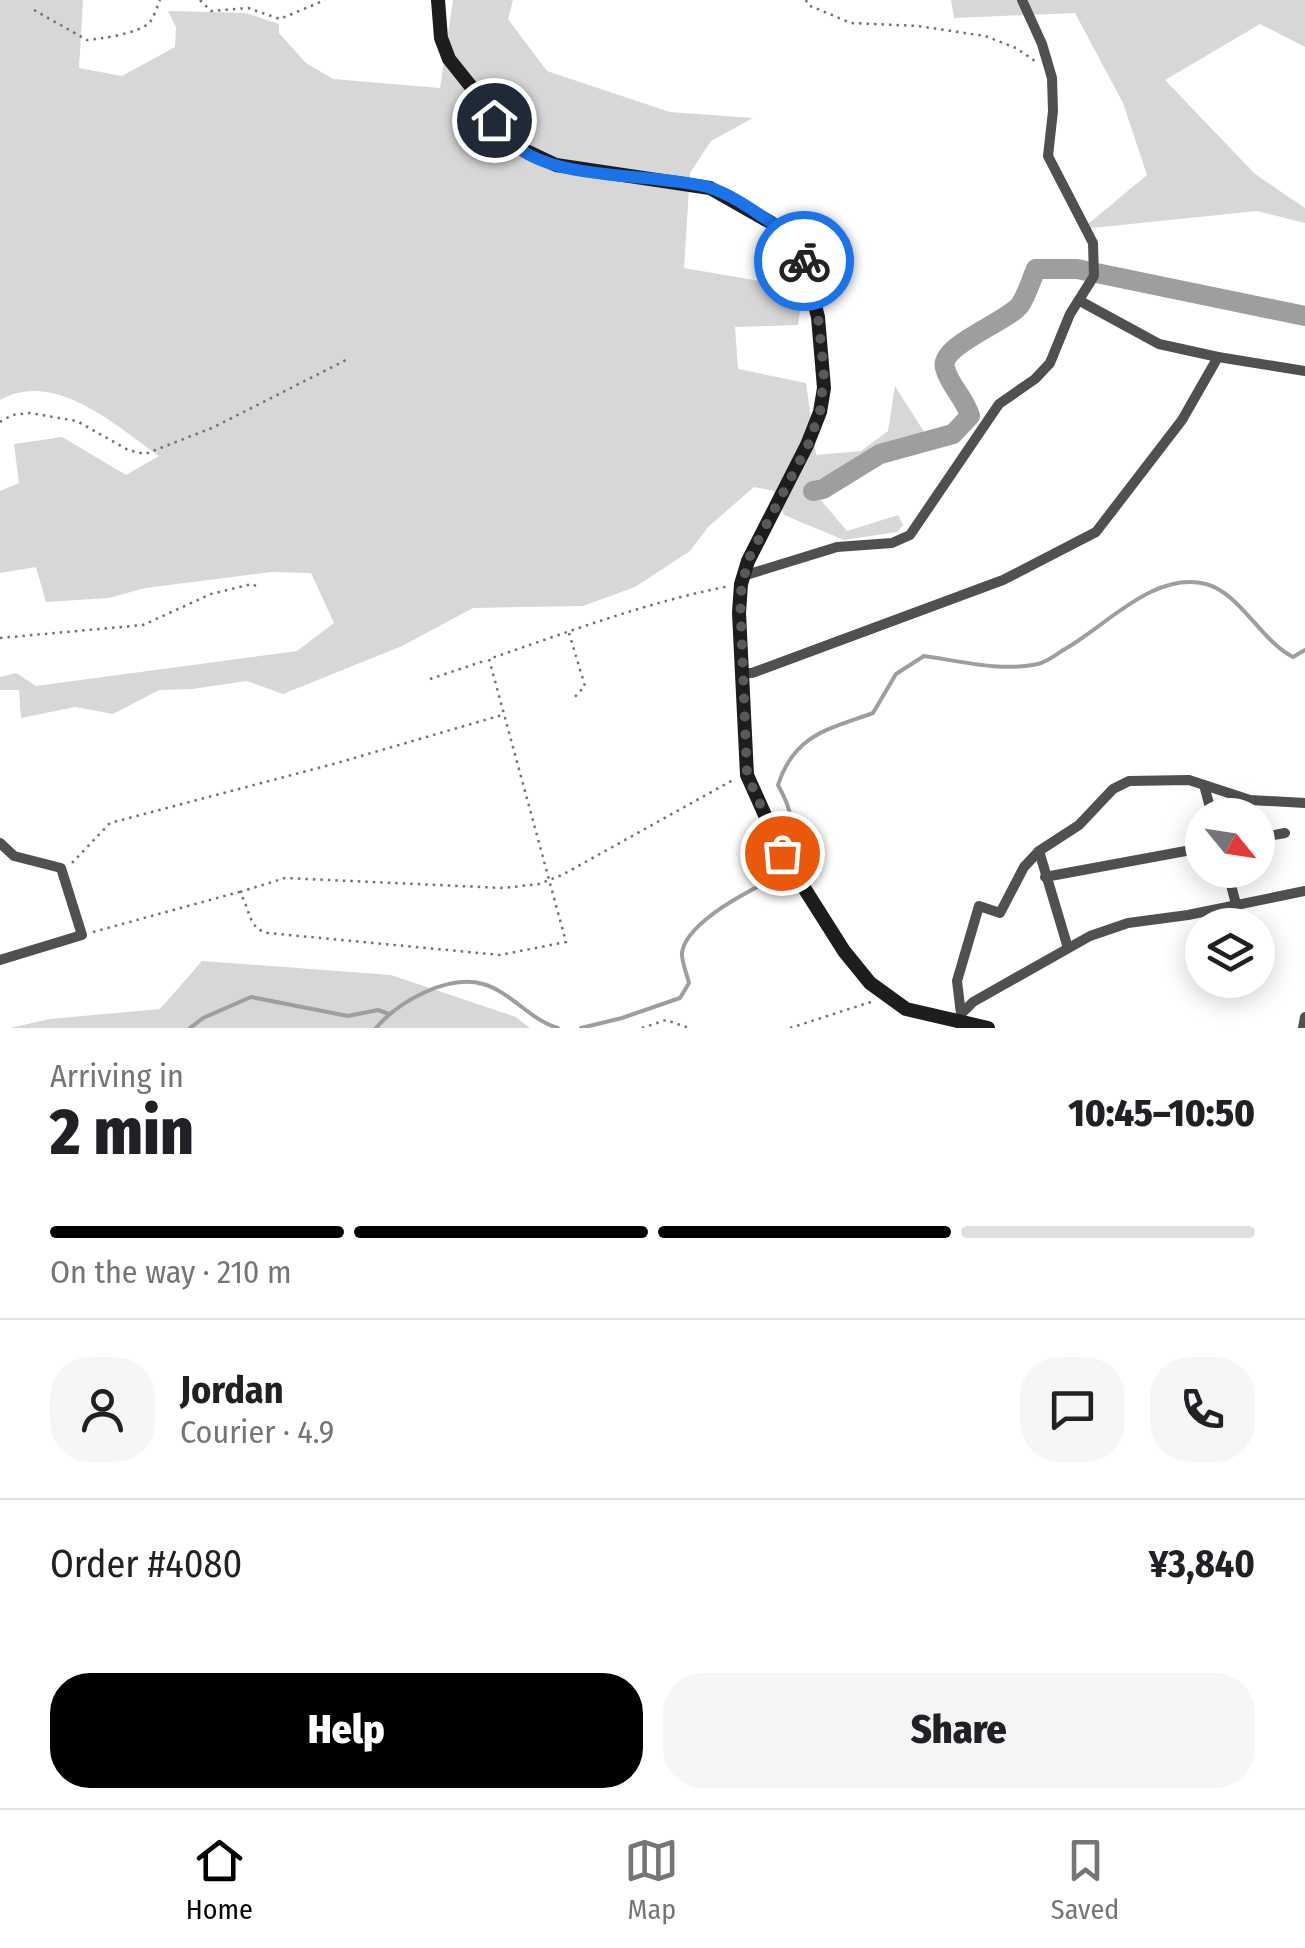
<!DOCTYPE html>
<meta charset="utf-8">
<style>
body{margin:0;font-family:"Fira Sans Condensed",sans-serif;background:#f6f6f6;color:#202124;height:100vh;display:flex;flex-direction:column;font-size:38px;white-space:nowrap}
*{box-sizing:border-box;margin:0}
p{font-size:32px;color:#757577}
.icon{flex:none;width:55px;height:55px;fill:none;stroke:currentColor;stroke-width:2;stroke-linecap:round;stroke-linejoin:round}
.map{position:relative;height:1028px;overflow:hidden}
.sheet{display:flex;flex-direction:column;background:#fff;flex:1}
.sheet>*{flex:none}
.needle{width:65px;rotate:120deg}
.controls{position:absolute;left:1185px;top:798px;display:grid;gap:20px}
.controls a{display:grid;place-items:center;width:90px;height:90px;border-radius:50%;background:#fff;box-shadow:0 5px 25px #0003;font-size:50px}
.pin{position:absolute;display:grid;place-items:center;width:85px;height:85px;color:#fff;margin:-42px;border:5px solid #fff;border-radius:50%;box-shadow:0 2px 10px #0007}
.courier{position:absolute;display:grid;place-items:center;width:100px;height:100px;margin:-50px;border:8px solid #1a73e8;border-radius:50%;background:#fff;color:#222;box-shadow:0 2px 12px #0007}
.head em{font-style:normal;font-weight:800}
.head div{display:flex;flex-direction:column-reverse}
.head{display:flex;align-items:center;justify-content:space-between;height:170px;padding:0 50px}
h1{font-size:65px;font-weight:800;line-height:75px}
.bar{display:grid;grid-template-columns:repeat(4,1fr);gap:15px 10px;align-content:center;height:120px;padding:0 50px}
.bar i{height:12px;border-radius:8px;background:#e0e0e0}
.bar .current{background:#000}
.bar p{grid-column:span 4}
.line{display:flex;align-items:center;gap:25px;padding:0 50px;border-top:2px solid #e0e0e0}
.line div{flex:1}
.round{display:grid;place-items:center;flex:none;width:105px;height:105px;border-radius:40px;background:#f6f6f6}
.button{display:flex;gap:20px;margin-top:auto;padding:20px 50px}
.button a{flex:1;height:115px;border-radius:40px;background:#000;color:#fff;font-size:40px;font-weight:800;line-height:115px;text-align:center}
.button a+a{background:#f6f6f6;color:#202124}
.tab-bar{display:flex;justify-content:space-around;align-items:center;height:140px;border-top:2px solid #e0e0e0;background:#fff;font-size:28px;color:#757577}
.tab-bar a{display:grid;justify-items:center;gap:5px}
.tab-bar .current{color:#000}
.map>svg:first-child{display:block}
</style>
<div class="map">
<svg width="1305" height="1028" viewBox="0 0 1305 1028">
<rect width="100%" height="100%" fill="#fff"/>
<!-- green -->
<g fill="#d7d7d7">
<path d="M0,0H83L79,68L122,76L175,47L176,27L168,11L246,13L279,24V33L306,63L333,79L440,88L453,0H513L508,19L547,71L670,112L753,118L711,141L690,173L684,268L788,286L801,304L798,325L735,327L738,369L806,383L816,455L861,451L888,431L895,386L926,435L877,450L808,485L847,531L898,515L903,525L897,532L844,540L784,515L774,491L754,487L708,527L690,551L635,587L583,606L473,608L402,646L283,694L247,681L192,689L159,690L113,714L75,707L21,718L19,690H0V677L16,673L36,686L297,651L334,623L311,573L271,572L145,588L109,598L46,602L36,567L0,573V491L19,483L14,444L62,437L126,475L159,456C116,426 55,369 0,400Z"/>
<path d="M951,0H1305V47L1260,24L1165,80L1255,174L1305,208V223L1257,211L1082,229L1147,175L1123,103L1075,13L954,18Z"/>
<path d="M202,961L391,975L516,1017L530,1028H10L50,1019L160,1009Z"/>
</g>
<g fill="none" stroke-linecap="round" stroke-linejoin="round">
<!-- stream -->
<g stroke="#9e9e9e" stroke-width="4">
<path d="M787,853C795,825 792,810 778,785C794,735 828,729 873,713L896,674L924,656C960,661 1002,672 1038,664C1047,662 1057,654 1065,649C1107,625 1154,571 1206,584C1240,593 1261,641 1293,657L1305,650"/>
<path d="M190,1028L203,1018L251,997L348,1016L378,1010L389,1014"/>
<path d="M376,1028C398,1002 447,974 483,984C511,992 530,1020 558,1028"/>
<path d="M581,1028L622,1018L680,998L689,983C687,974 681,961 682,952C688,920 754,888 781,875L783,867"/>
</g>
<!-- river -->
<path stroke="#9e9e9e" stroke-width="20" d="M813,491L823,489L880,454L953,434L970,416C965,398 949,385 945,368C939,345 1006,323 1020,305C1027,295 1031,280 1036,269H1077L1305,316"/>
<!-- path -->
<g stroke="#727272" stroke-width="2.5" stroke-dasharray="2.5 5" stroke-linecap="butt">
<path d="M200,0L211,11L248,8L280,19L325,0"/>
<path d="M806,0L808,5L851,23L918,26L985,36L1016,48L1035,61"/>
<path d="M34,10L87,40C100,39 141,33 150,22C154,17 157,7 160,0"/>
<path d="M0,422L12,415L30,413L77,421L128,450L145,454L212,428L350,358"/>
<path d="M569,633L585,686L572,700"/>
<path d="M0,638L143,625L211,594L252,584L256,586"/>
<path d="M430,679L487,660"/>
<path d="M72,863L110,823L337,763L502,715"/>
<path d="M240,892L285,878L503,888L539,884L562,875L733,780"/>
<path d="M93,932L239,892C251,908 247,929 268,933L500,955L566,942L489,659C568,632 647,602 730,586"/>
<path d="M642,1028L666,1020L689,1028"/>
<path d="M790,1028L874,1001"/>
</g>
<!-- street -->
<g stroke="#505050" stroke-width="10">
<path d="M1080,301L1159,344L1218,357L1305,371"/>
<path d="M743,576L837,547L892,543L910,535L999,404L1035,379L1050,363L1070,314L1094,276L1093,243L1048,156L1053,111L1052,78L1042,44L1022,0"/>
<path d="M742,673H752L1003,580L1096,532L1182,420L1218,357"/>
<path d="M1204,785L1212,815"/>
<path d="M1258,838L1285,833"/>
<path d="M0,843L14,856L61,868L82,935L0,960"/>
<path d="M1227,870L1236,904"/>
<path d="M1045,877L1202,848"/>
<path d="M1068,948L1039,851L1079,825L1113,789L1129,781L1189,780L1250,800L1305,803"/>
<path d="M961,1014L957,981L979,906L1000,913L1024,867L1039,851"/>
<path d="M960,1026L961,1014L973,1002L1090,936L1128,923L1188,915L1305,891"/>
<path d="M1303,1028L1305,1017"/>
</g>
<!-- secondary -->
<path stroke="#1d1d1d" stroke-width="14" d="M438,0L441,38L449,59L520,148L556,165L710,188L770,222L791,238L801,252L818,317L824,388L820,412L807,445L748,561L741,584L739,613L747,775L782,853L844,951L870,983L906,1009L988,1028"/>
</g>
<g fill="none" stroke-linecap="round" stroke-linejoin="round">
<!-- done -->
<path stroke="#595959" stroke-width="10" stroke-dasharray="0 18" d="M782,853L747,775L740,596L748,560L808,445L820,412L824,372L818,317L804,261"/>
<!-- route -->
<path stroke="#1a73e8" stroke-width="12" d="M494,120C502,129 510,141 520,149C563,181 656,173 708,187C730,194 750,208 769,221C785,232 798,242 804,261"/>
</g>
</svg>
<div class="controls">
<a><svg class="needle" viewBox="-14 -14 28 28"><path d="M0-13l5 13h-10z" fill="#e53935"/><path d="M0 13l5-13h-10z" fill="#757577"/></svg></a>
<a><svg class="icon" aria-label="layers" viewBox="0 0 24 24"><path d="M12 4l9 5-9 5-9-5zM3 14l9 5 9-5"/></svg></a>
</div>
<div class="pin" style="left:782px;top:853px;background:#ea580c"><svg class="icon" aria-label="bag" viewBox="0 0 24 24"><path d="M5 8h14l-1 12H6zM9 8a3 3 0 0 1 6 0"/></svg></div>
<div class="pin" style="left:494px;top:120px;background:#1f2937"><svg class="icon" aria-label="home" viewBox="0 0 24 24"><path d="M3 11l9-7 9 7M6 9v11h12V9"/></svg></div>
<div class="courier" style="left:804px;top:261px"><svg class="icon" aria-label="bike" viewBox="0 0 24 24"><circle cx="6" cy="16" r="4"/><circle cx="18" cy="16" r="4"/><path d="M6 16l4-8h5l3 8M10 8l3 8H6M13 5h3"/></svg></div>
</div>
<section class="sheet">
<div class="head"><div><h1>2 min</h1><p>Arriving in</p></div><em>10:45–10:50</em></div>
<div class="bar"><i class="current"></i><i class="current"></i><i class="current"></i><i></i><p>On the way · 210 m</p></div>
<div class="line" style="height:180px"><a class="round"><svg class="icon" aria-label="person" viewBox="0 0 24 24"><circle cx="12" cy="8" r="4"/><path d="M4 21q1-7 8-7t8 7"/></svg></a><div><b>Jordan</b><p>Courier · 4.9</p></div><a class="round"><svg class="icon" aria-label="chat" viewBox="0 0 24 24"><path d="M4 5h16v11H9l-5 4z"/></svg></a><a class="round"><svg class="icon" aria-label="phone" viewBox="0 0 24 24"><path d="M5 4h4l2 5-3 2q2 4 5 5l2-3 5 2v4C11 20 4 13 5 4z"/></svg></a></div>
<div class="line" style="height:130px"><div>Order #4080</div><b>¥3,840</b></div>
<div class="button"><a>Help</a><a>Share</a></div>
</section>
<nav class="tab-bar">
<a class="current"><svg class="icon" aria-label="home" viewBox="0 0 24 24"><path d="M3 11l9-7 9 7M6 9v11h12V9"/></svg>Home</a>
<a><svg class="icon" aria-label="map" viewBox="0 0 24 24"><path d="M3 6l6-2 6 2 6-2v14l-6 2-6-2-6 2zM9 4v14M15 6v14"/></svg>Map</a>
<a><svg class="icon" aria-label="saved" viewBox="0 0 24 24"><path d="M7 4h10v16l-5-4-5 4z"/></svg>Saved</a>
</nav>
